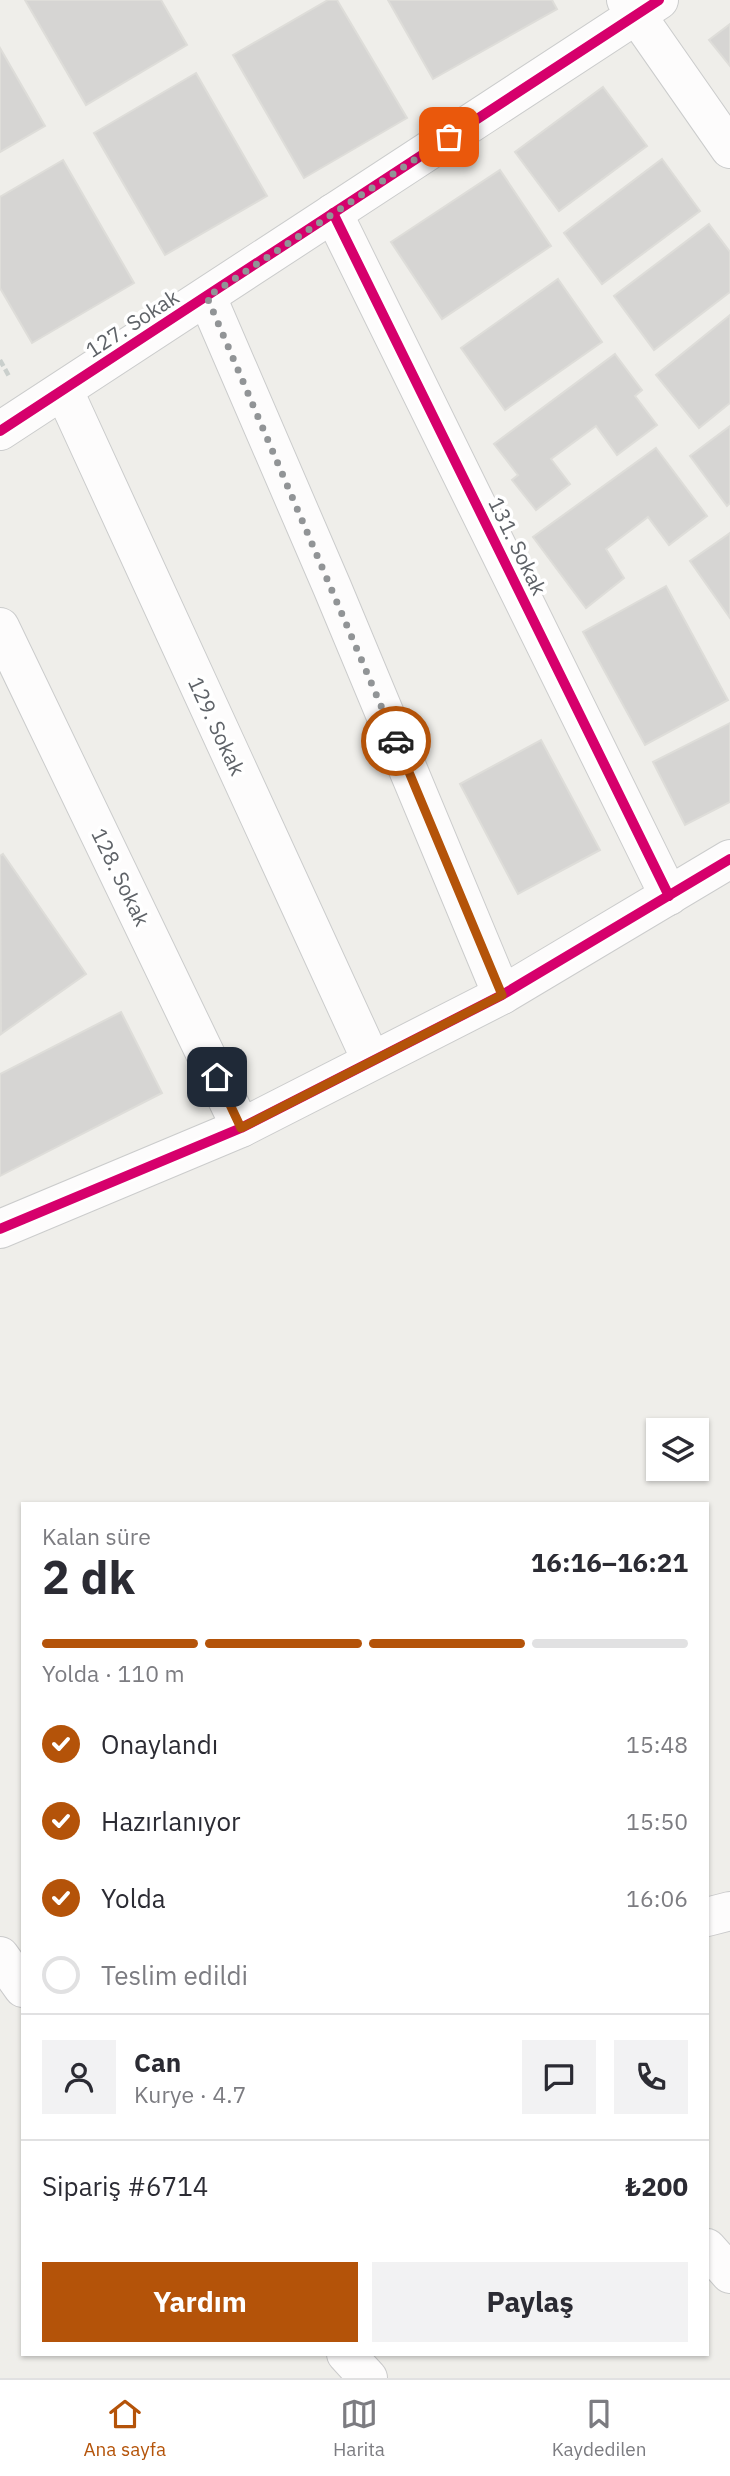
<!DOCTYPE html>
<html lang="tr">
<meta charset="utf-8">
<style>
body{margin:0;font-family:"IBM Plex Sans",sans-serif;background:#f2f2f3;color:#2b2b33;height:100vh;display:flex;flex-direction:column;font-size:26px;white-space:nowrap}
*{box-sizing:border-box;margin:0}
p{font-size:23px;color:#7c7c81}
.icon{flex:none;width:38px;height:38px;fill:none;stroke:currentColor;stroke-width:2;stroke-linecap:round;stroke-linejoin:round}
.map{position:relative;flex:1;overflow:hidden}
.side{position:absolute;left:21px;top:1502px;width:688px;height:854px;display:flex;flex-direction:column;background:#fff;border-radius:0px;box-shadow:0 2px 5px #0004}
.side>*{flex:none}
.fabs{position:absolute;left:646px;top:1418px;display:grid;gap:14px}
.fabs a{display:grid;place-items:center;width:63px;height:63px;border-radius:0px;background:#fff;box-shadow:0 2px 5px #0004;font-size:35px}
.pin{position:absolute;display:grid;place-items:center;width:60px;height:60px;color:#fff;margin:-30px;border-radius:14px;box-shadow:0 4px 10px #0006}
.courier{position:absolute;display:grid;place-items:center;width:70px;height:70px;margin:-35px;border:5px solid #b45309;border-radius:50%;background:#fff;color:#222;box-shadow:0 2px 9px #0007}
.head em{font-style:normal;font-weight:800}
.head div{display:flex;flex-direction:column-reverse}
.head{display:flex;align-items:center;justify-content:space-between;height:119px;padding:0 21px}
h1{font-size:46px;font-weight:800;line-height:52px}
.bar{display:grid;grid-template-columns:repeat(4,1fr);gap:10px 7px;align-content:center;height:84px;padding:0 21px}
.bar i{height:9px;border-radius:5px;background:#e1e1e2}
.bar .active{background:#b45309}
.bar p{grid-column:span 4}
.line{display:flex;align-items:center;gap:18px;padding:0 21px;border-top:2px solid #e1e1e2}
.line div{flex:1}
.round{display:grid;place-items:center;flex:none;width:74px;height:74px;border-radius:0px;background:#f2f2f3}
ol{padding:0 21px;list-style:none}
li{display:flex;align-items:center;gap:21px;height:77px}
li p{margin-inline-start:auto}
li .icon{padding:7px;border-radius:50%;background:#b45309;color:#fff;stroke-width:4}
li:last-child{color:#7c7c81}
li i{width:38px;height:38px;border:4px solid #e1e1e2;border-radius:50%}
.action{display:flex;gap:14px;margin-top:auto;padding:14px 21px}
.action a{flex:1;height:80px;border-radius:0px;background:#b45309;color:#fff;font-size:28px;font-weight:800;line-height:80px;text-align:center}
.action a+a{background:#f2f2f3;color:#2b2b33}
.tabs{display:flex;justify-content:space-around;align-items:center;height:98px;border-top:2px solid #e1e1e2;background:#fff;font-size:19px;color:#7c7c81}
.tabs a{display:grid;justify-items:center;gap:4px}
.tabs .active{color:#b45309}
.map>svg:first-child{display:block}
</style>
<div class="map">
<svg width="730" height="2378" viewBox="0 0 730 2378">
<rect width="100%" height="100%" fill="#efeeea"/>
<!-- building -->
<g fill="#d6d5d3" stroke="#deddd9" stroke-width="2">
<path d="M25,0H161L187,45L86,105Z"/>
<path d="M328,0H337L407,118L304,178L233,55Z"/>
<path d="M388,0H552L557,9L433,79Z"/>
<path d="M730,24V66L709,40Z"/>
<path d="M0,48L45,126L0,152Z"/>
<path d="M196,73L267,196L165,255L94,133Z"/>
<path d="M603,87L647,146L559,211L515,152Z"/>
<path d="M662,159L700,211L602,284L564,233Z"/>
<path d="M63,160L134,283L32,343L0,288V197Z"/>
<path d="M500,170L551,246L442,319L391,242Z"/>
<path d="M709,224L730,252V292L654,350L614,296Z"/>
<path d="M558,279L602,342L505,410L461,348Z"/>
<path d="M730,315V403L699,428L656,375Z"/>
<path d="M615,354L642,390L635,396L657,425L617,455L596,426L551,459L570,484L536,510L512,480L518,475L494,444Z"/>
<path d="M730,426V503L727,506L690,456Z"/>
<path d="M656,448L707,516L669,545L648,517L606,549L624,578L586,608L533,537Z"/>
<path d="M730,533V618L690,561Z"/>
<path d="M666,586L728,700L645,745L583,632Z"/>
<path d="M730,723V802L685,825L653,762Z"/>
<path d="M541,740L600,850L518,894L460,784Z"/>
<path d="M3,854L86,974L1,1034L0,856Z"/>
<path d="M121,1012L162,1093L0,1176V1074Z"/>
</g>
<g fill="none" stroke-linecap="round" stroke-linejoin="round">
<defs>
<g id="street">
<path d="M626,0L730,149"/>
<path d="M333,213L669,896"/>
<path d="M207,297L332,587L502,995"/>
<path d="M64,391L371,1060"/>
<path d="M0,431L659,0"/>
<path d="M0,627L241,1128"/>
<path d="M0,1229L241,1128L502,995L730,859"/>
<path d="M707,2248L730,2274"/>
</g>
<g id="secondary">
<path d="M707,1917L730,1911"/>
<path d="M0,1956L23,1988"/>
<path d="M346,2354L368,2378"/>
</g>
</defs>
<!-- street casing -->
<use href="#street" stroke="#cbcccc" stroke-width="40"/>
<!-- secondary casing -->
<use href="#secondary" stroke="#cacacb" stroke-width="40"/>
<!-- path -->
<path stroke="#cacfcc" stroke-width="4.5" stroke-dasharray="7 3.5" stroke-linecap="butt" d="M0,360L10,378"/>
<!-- street -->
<use href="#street" stroke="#fdfcfc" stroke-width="38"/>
<!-- secondary -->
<use href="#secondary" stroke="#fdfcfc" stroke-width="38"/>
<defs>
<g id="cycleway">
<path d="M333,213L669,896"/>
<path d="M0,431L659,0"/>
<path d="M0,1229L241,1128L502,995L730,859"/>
</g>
</defs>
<!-- cycleway casing -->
<use href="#cycleway" stroke="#fff" stroke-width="15"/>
<!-- cycleway -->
<use href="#cycleway" stroke="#d6006c" stroke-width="10"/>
</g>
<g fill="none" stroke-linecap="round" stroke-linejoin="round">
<!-- done -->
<path stroke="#919496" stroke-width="7" stroke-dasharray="0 12.6" d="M396,741L207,297L449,137"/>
<!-- route -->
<path stroke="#b45309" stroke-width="9" d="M217,1077L241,1128L502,995L396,741"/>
</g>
<g text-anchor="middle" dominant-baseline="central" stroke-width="7" stroke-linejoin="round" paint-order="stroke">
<!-- street labels -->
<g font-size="21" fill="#5f6368" stroke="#fff">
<text transform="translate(132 323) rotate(-33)">127. Sokak</text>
<text transform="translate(518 546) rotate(64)">131. Sokak</text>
<text transform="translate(217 726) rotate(65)">129. Sokak</text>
<text transform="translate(121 877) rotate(64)">128. Sokak</text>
</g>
</g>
</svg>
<div class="fabs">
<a><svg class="icon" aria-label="layers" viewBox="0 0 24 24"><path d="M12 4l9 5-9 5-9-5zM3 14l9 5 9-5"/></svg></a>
</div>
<div class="pin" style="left:449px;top:137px;background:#ea580c"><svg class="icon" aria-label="bag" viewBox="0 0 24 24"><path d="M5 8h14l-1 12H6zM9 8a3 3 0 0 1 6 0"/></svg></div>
<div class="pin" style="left:217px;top:1077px;background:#1f2937"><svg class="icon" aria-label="home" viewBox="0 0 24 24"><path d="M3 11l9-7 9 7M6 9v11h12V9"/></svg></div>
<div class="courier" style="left:396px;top:741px"><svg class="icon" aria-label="car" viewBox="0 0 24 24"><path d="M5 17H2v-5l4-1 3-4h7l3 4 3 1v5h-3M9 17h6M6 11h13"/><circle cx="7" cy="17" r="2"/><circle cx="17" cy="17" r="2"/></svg></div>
<section class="side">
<div class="head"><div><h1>2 dk</h1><p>Kalan süre</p></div><em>16:16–16:21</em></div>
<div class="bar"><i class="active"></i><i class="active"></i><i class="active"></i><i></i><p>Yolda · 110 m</p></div>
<ol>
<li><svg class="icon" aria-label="check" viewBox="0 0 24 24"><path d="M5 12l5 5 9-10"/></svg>Onaylandı<p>15:48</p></li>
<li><svg class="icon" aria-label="check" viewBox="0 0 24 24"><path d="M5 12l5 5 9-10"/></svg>Hazırlanıyor<p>15:50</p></li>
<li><svg class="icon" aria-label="check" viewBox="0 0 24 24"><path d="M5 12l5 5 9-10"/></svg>Yolda<p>16:06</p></li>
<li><i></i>Teslim edildi</li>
</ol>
<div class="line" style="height:126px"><a class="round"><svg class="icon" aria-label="person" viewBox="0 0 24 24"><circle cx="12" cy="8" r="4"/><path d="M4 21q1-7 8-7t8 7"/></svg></a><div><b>Can</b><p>Kurye · 4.7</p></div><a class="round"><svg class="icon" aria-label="chat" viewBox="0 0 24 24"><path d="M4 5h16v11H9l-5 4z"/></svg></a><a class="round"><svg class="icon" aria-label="phone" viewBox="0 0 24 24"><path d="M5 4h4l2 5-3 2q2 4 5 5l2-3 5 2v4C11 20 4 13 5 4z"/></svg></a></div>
<div class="line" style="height:91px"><div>Sipariş #6714</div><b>₺200</b></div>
<div class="action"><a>Yardım</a><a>Paylaş</a></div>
</section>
</div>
<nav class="tabs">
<a class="active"><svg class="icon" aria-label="home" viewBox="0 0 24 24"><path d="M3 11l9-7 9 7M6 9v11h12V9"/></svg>Ana sayfa</a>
<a><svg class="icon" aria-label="map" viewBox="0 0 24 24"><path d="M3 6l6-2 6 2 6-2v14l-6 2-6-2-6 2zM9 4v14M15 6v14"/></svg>Harita</a>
<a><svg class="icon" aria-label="saved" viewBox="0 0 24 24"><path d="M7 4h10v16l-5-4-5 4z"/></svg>Kaydedilen</a>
</nav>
